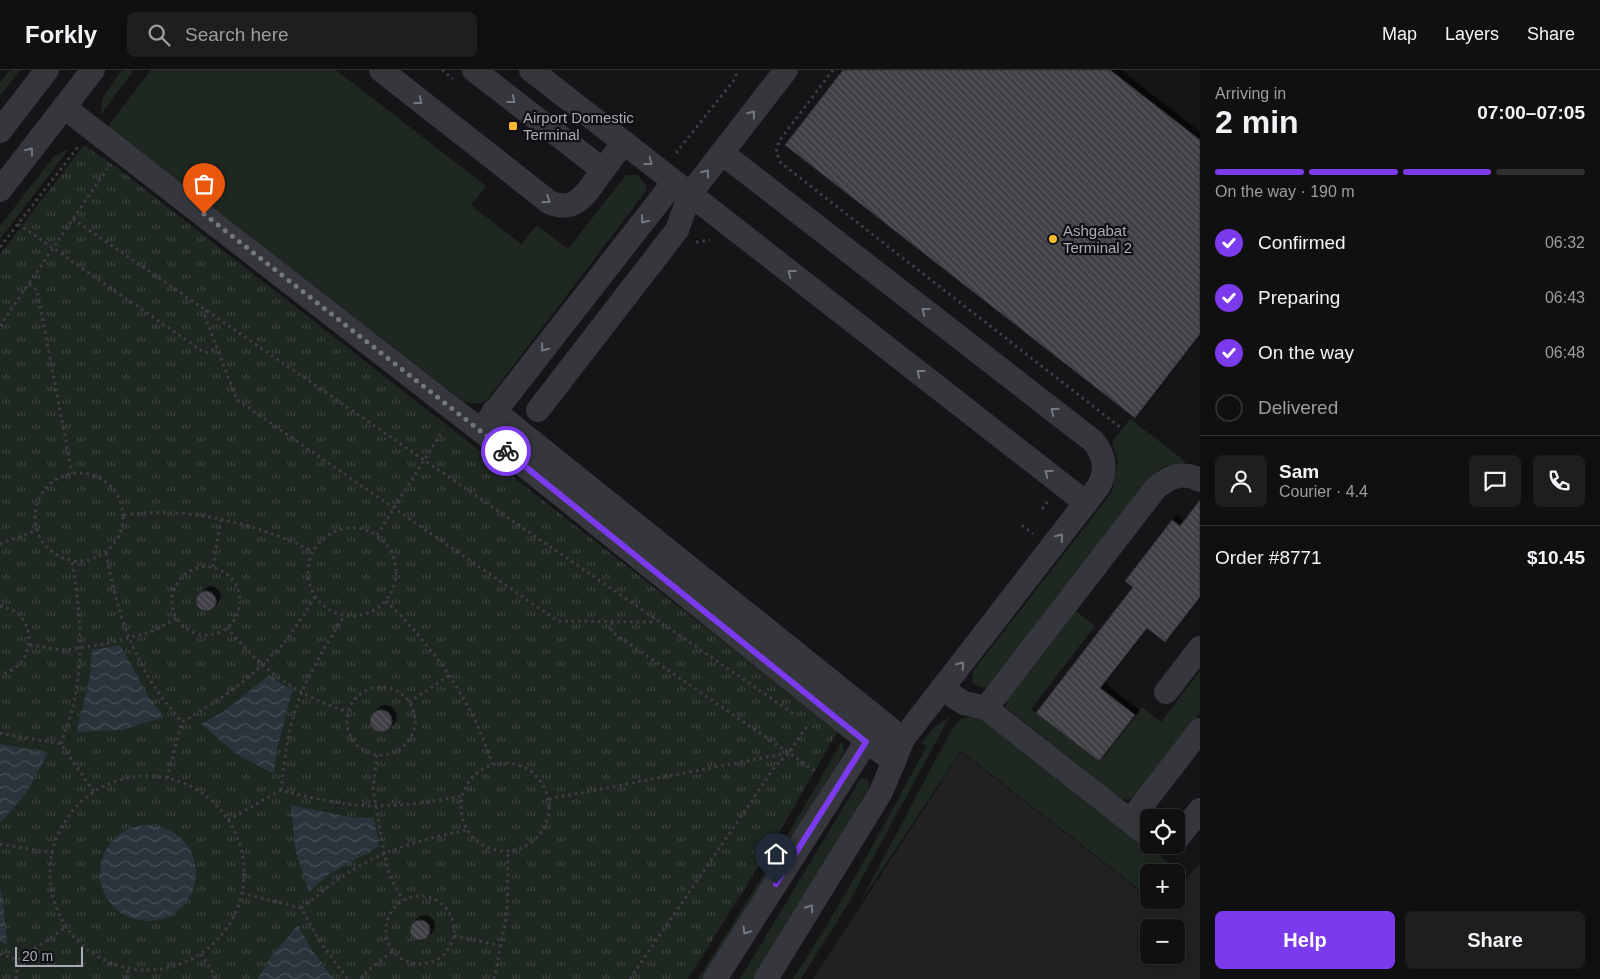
<!DOCTYPE html>
<meta charset="utf-8">
<style>
body{margin:0;font-family:Arial,sans-serif;background:#1e1e1f;color:#f1f3f6;height:100vh;display:flex;flex-direction:column;font-size:19px;white-space:nowrap}
*{box-sizing:border-box;margin:0}
p{font-size:16px;color:#9c9d9f}
.icon{flex:none;width:28px;height:28px;fill:none;stroke:currentColor;stroke-width:2;stroke-linecap:round;stroke-linejoin:round}
.map{position:relative;flex:1;overflow:hidden}
.details{display:flex;flex-direction:column;background:#101011;width:400px}
.details>*{flex:none}
.buttons{position:absolute;left:1140px;top:739px;display:grid;gap:10px}
.buttons a{display:grid;place-items:center;width:45px;height:45px;border-radius:8px;background:#101011;box-shadow:0 2px 8px #0003,0 0 0 1px #303031;font-size:25px}
.scale{position:absolute;left:15px;bottom:12px;width:68px;box-sizing:border-box;padding-left:5px;border:2px solid #a7acb8;border-top:0;font-size:14px;line-height:18px;white-space:nowrap;color:#a7acb8;-webkit-text-stroke:4px #101012;paint-order:stroke}
.pin{position:absolute;display:grid;place-items:center;width:42px;height:42px;color:#fff;margin:-51px -21px;border-radius:50% 50% 50% 0;rotate:-45deg;box-shadow:0 0 5px #0007}
.pin .icon{rotate:45deg}
.courier{position:absolute;display:grid;place-items:center;width:50px;height:50px;margin:-25px;border:4px solid #7c3aed;border-radius:50%;background:#fff;color:#222;box-shadow:0 1px 6px #0007}
.headline em{font-style:normal;font-weight:800}
.headline div{display:flex;flex-direction:column-reverse}
.headline{display:flex;align-items:center;justify-content:space-between;height:85px;padding:0 15px}
h1{font-size:32px;font-weight:800;line-height:38px}
.bar{display:grid;grid-template-columns:repeat(4,1fr);gap:8px 5px;align-content:center;height:60px;padding:0 15px}
.bar i{height:6px;border-radius:4px;background:#303031}
.bar .current{background:#7c3aed}
.bar p{grid-column:span 4}
.line{display:flex;align-items:center;gap:12px;padding:0 15px;border-top:1px solid #303031}
.line div{flex:1}
.round{display:grid;place-items:center;flex:none;width:52px;height:52px;border-radius:8px;background:#1e1e1f}
ol{padding:0 15px;list-style:none}
li{display:flex;align-items:center;gap:15px;height:55px}
li p{margin-inline-start:auto}
li .icon{padding:5px;border-radius:50%;background:#7c3aed;color:#fff;stroke-width:4}
li:last-child{color:#9c9d9f}
li i{width:28px;height:28px;border:2px solid #303031;border-radius:50%}
.action{display:flex;gap:10px;margin-top:auto;padding:10px 15px}
.action a{flex:1;height:58px;border-radius:8px;background:#7c3aed;color:#fff;font-size:20px;font-weight:800;line-height:58px;text-align:center}
.action a+a{background:#1e1e1f;color:#f1f3f6}
header{display:flex;align-items:center;gap:30px;box-sizing:border-box;height:70px;padding:0 25px;background:#101011;border-bottom:1px solid #303031}
header strong{font-size:24px}
nav{display:flex;gap:28px;margin-inline-start:auto;font-size:18px}
.search{width:350px;height:45px;background:#1e1e1f;display:flex;align-items:center;gap:12px;box-sizing:border-box;padding:0 18px;border-radius:8px;color:#9c9d9f;font-size:19px}
main{display:flex;flex:1;min-height:0}
.map>svg:first-child{display:block}
</style>
<header>
<strong>Forkly</strong>
<div class="search"><svg class="icon" aria-label="search" viewBox="0 0 24 24"><circle cx="10" cy="10" r="6"/><path d="M15 15l6 6"/></svg>Search here</div>
<nav><a>Map</a><a>Layers</a><a>Share</a></nav>
</header>
<main>
<div class="map">
<svg width="1200" height="909" viewBox="0 0 1200 909">
<defs>
<pattern id="park-tufts" width="24" height="20" patternUnits="userSpaceOnUse" patternTransform="scale(1.25)"><rect width="24" height="20" fill="#1f2721"/><path d="M3 7l-1-3M5 7V3M7 7l1-3M15 17l-1-3M17 17v-4M19 17l1-3" fill="none" stroke="#3d443f"/></pattern>
<pattern id="water-waves" width="16" height="10" patternUnits="userSpaceOnUse" patternTransform="scale(1.25)"><rect width="16" height="10" fill="#2b343c"/><path d="M0 5q4-4 8 0t8 0" fill="none" stroke="#474f56"/></pattern>
<pattern id="building-back-hatch" width="6" height="6" patternUnits="userSpaceOnUse" patternTransform="scale(1.25)"><rect width="6" height="6" fill="#3f4044"/><path d="M-1 5l2 2M0 0l6 6M5-1l2 2" fill="none" stroke="#58595d"/></pattern>
<filter id="shadow"><feDropShadow dx="4.5" dy="-4.5" stdDeviation="0" flood-color="#0009"/></filter>
</defs>
<rect width="100%" height="100%" fill="#151517"/>
<!-- built -->
<path fill="#212124" fill-rule="evenodd" d="M961,682L1163,839L1170,830H1176V822L1200,792V909H813ZM1149,858H1176V885H1149Z"/>
<!-- green -->
<g fill="#1f2721">
<path d="M10,0H20L0,26V13Z"/>
<path d="M122,0H134L101,44L102,29Z"/>
<path d="M151,0H336L486,116L471,135L521,174L537,155L568,179L626,105H638L646,115V121L488,329C481,335 471,334 463,331L111,59L109,56L111,52Z"/>
<path d="M69,79L0,169V156L54,86Z"/>
<path d="M1130,349L1185,391L1182,395L1166,396L1157,401L991,615L986,618L976,616L972,612L973,601L1112,422L1118,392L1112,372Z"/>
<path d="M1076,541L1095,556L1031,639L1099,692L1142,637L1161,652L1200,601V643L1136,726L1127,730L1120,729L1006,637L1007,630Z"/>
<path d="M950,646L848,834L801,909H793C842,834 884,755 927,676L922,673L933,658Z"/>
<path d="M969,646L986,651L1186,806L1176,820V802H1149V827L961,681L859,834L952,659L961,649Z"/>
<path d="M842,671L844,682L788,779L707,909H698L782,775Z"/>
<path d="M861,708L868,710L869,717L811,819L755,909H740Z"/>
</g>
<!-- park -->
<path fill="url(#park-tufts)" d="M84,75L119,99L838,661L773,773L688,909H0V184Z"/>
<!-- water -->
<g fill="url(#water-waves)">
<path d="M120,575L148,626L164,647L121,660L77,662L90,605L92,580Z"/>
<path d="M269,605L292,621L277,678L274,704L235,683L201,654L223,642Z"/>
<path d="M0,674L48,682L27,722L0,753Z"/>
<path d="M291,735L349,747L374,748L379,776L328,805L309,822L295,779Z"/>
<circle cx="148" cy="803" r="48"/>
<path d="M0,818L3,830L7,874L0,872Z"/>
<path d="M298,855L310,877L333,909H258L269,889Z"/>
</g>
<!-- building -->
<g fill="url(#building-back-hatch)" stroke="#2f2f33" filter="url(#shadow)">
<path d="M843,0H1110L1200,70V264L1135,348L785,75Z"/>
<path d="M1200,430V527L1165,572L1147,558L1100,618L1135,645L1099,691L1036,643L1133,517L1125,511L1172,450L1180,456Z"/>
<circle cx="206" cy="531" r="10"/>
<circle cx="381" cy="651" r="11"/>
<circle cx="420" cy="860" r="10"/>
</g>
<g fill="none" stroke-linecap="round" stroke-linejoin="round">
<!-- path -->
<g stroke="#3c3e44" stroke-width="3" stroke-dasharray="2.5 4" stroke-linecap="butt">
<path d="M442,0L453,9"/>
<path d="M833,0L779,71L776,82L781,93L1121,358"/>
<path d="M676,83L735,9L737,0"/>
<path d="M73,149L794,644"/>
<path d="M18,154L205,283L217,278"/>
<path d="M696,172L710,170"/>
<path d="M0,177L78,77"/>
<path d="M29,214L37,220L72,403"/>
<path d="M207,240L204,244L237,330L558,551L651,552L655,548"/>
<path d="M0,256L107,99"/>
<circle cx="79" cy="447" r="44"/>
<path d="M1042,439L1048,431"/>
<path d="M124,445C188,436 255,453 312,481"/>
<path d="M1022,455L1033,464"/>
<circle cx="352" cy="502" r="44"/>
<path d="M377,465L443,360"/>
<path d="M0,474L37,460"/>
<path d="M106,483C115,532 128,577 156,619C163,630 173,641 182,652"/>
<path d="M213,497L221,450"/>
<circle cx="206" cy="531" r="34"/>
<path d="M386,531C434,578 472,630 492,694"/>
<path d="M0,536C39,541 38,598 0,604"/>
<path d="M612,552L611,561L818,703"/>
<path d="M227,557C259,598 299,627 348,642"/>
<path d="M30,575L62,580L105,574L151,562L177,548"/>
<circle cx="381" cy="651" r="34"/>
<path d="M409,632L450,605"/>
<path d="M0,663L61,674L94,722"/>
<path d="M61,674C65,660 71,647 74,633C84,584 80,540 72,491"/>
<path d="M377,685L373,718L380,761L389,805L403,830"/>
<circle cx="505" cy="737" r="44"/>
<circle cx="147" cy="803" r="97"/>
<path d="M167,708L182,652C222,629 257,605 287,569C297,556 306,541 315,527"/>
<path d="M281,720C284,696 286,672 293,648C303,611 324,579 344,546"/>
<path d="M549,729L788,683"/>
<path d="M228,750L281,720C353,740 389,740 462,726"/>
<path d="M0,774L53,783"/>
<path d="M242,823L301,838L320,872L348,909"/>
<circle cx="420" cy="860" r="34"/>
<path d="M301,838C321,823 339,807 361,795C394,776 430,768 467,760"/>
<path d="M454,866L502,876"/>
<path d="M0,884L18,890"/>
<path d="M201,884L217,909"/>
<path d="M16,909L18,890L66,857"/>
<path d="M126,909L128,898"/>
<path d="M361,909L367,901L393,881"/>
<path d="M494,909L507,844L508,782"/>
<path d="M630,909L774,698L789,683L809,653"/>
</g>
<!-- minor -->
<g stroke="#36373d" stroke-width="24">
<path d="M381,0L549,132C577,145 588,120 603,100"/>
<path d="M474,0L603,100L624,72"/>
<path d="M531,0L1086,433"/>
<path d="M64,37L480,360L894,692"/>
<path d="M0,61L47,0"/>
<path d="M722,83L1093,371C1104,384 1108,401 1098,417L903,669L881,722L766,909"/>
<path d="M0,120L93,0"/>
<path d="M538,340L677,160L690,124L786,0"/>
<path d="M494,341L903,669"/>
<path d="M486,353L674,112"/>
<path d="M942,619L964,633L986,638L1130,751L1200,660"/>
<path d="M1166,622L1200,578"/>
<path d="M986,638L1155,419C1169,406 1183,401 1200,410"/>
<path d="M1130,751L1149,766"/>
<path d="M1176,770L1200,740"/>
<path d="M715,909L866,672"/>
</g>
</g>
<!-- one-way arrows -->
<defs><path id="oneway-chevron" d="M-2-3.5L2.5 0L-2 3.5" fill="none" stroke-width="1.6" stroke-linecap="round" stroke-linejoin="round" transform="scale(1.25)"/></defs>
<g stroke="#747781">
<use href="#oneway-chevron" transform="translate(512 30) rotate(38)"/>
<use href="#oneway-chevron" transform="translate(419 31) rotate(38)"/>
<use href="#oneway-chevron" transform="translate(752 44) rotate(-52)"/>
<use href="#oneway-chevron" transform="translate(30 81) rotate(-52)"/>
<use href="#oneway-chevron" transform="translate(649 92) rotate(38)"/>
<use href="#oneway-chevron" transform="translate(706 103) rotate(-52)"/>
<use href="#oneway-chevron" transform="translate(547 130) rotate(33)"/>
<use href="#oneway-chevron" transform="translate(644 150) rotate(128)"/>
<use href="#oneway-chevron" transform="translate(791 203) rotate(-142)"/>
<use href="#oneway-chevron" transform="translate(925 241) rotate(-142)"/>
<use href="#oneway-chevron" transform="translate(544 278) rotate(128)"/>
<use href="#oneway-chevron" transform="translate(920 303) rotate(-142)"/>
<use href="#oneway-chevron" transform="translate(1054 341) rotate(-142)"/>
<use href="#oneway-chevron" transform="translate(1048 403) rotate(-142)"/>
<use href="#oneway-chevron" transform="translate(1060 467) rotate(-52)"/>
<use href="#oneway-chevron" transform="translate(961 595) rotate(-52)"/>
<use href="#oneway-chevron" transform="translate(810 838) rotate(-58)"/>
<use href="#oneway-chevron" transform="translate(746 861) rotate(122)"/>
</g>
<g fill="none" stroke-linecap="round" stroke-linejoin="round">
<!-- done -->
<path stroke="#747780" stroke-width="5" stroke-dasharray="0 9" d="M204,144L506,381"/>
<!-- route -->
<path stroke="#7c3aed" stroke-width="6" d="M506,381L866,672L776,814"/>
</g>
<!-- markers -->
<g fill="#f7b92e" stroke="#101012" stroke-width="2">
<rect x="508" y="51" width="10" height="10" rx="2.5"/>
<circle cx="1053" cy="169" r="5"/>
</g>
<g text-anchor="middle" dominant-baseline="central" stroke-width="4.5" stroke-linejoin="round" paint-order="stroke">
<!-- poi labels -->
<g font-size="15" fill="#a7acb8" stroke="#101012" text-anchor="start">
<text x="523" y="47">Airport Domestic<tspan x="523" dy="17">Terminal</tspan></text>
<text x="1063" y="160">Ashgabat<tspan x="1063" dy="17">Terminal 2</tspan></text>
</g>
</g>
</svg>
<div class="buttons">
<a><svg class="icon" aria-label="locate" viewBox="0 0 24 24"><circle cx="12" cy="12" r="6"/><path d="M12 2v4M12 18v4M2 12h4M18 12h4"/></svg></a>
<a>+</a>
<a>−</a>
</div>
<div class="scale">20 m</div>
<div class="pin" style="left:204px;top:144px;background:#ea580c"><svg class="icon" aria-label="bag" viewBox="0 0 24 24"><path d="M5 8h14l-1 12H6zM9 8a3 3 0 0 1 6 0"/></svg></div>
<div class="pin" style="left:776px;top:814px;background:#1f2937"><svg class="icon" aria-label="home" viewBox="0 0 24 24"><path d="M3 11l9-7 9 7M6 9v11h12V9"/></svg></div>
<div class="courier" style="left:506px;top:381px"><svg class="icon" aria-label="bike" viewBox="0 0 24 24"><circle cx="6" cy="16" r="4"/><circle cx="18" cy="16" r="4"/><path d="M6 16l4-8h5l3 8M10 8l3 8H6M13 5h3"/></svg></div>
</div>
<section class="details">
<div class="headline"><div><h1>2 min</h1><p>Arriving in</p></div><em>07:00–07:05</em></div>
<div class="bar"><i class="current"></i><i class="current"></i><i class="current"></i><i></i><p>On the way · 190 m</p></div>
<ol>
<li><svg class="icon" aria-label="check" viewBox="0 0 24 24"><path d="M5 12l5 5 9-10"/></svg>Confirmed<p>06:32</p></li>
<li><svg class="icon" aria-label="check" viewBox="0 0 24 24"><path d="M5 12l5 5 9-10"/></svg>Preparing<p>06:43</p></li>
<li><svg class="icon" aria-label="check" viewBox="0 0 24 24"><path d="M5 12l5 5 9-10"/></svg>On the way<p>06:48</p></li>
<li><i></i>Delivered</li>
</ol>
<div class="line" style="height:90px"><a class="round"><svg class="icon" aria-label="person" viewBox="0 0 24 24"><circle cx="12" cy="8" r="4"/><path d="M4 21q1-7 8-7t8 7"/></svg></a><div><b>Sam</b><p>Courier · 4.4</p></div><a class="round"><svg class="icon" aria-label="chat" viewBox="0 0 24 24"><path d="M4 5h16v11H9l-5 4z"/></svg></a><a class="round"><svg class="icon" aria-label="phone" viewBox="0 0 24 24"><path d="M5 4h4l2 5-3 2q2 4 5 5l2-3 5 2v4C11 20 4 13 5 4z"/></svg></a></div>
<div class="line" style="height:65px"><div>Order #8771</div><b>$10.45</b></div>
<div class="action"><a>Help</a><a>Share</a></div>
</section>
</main>
